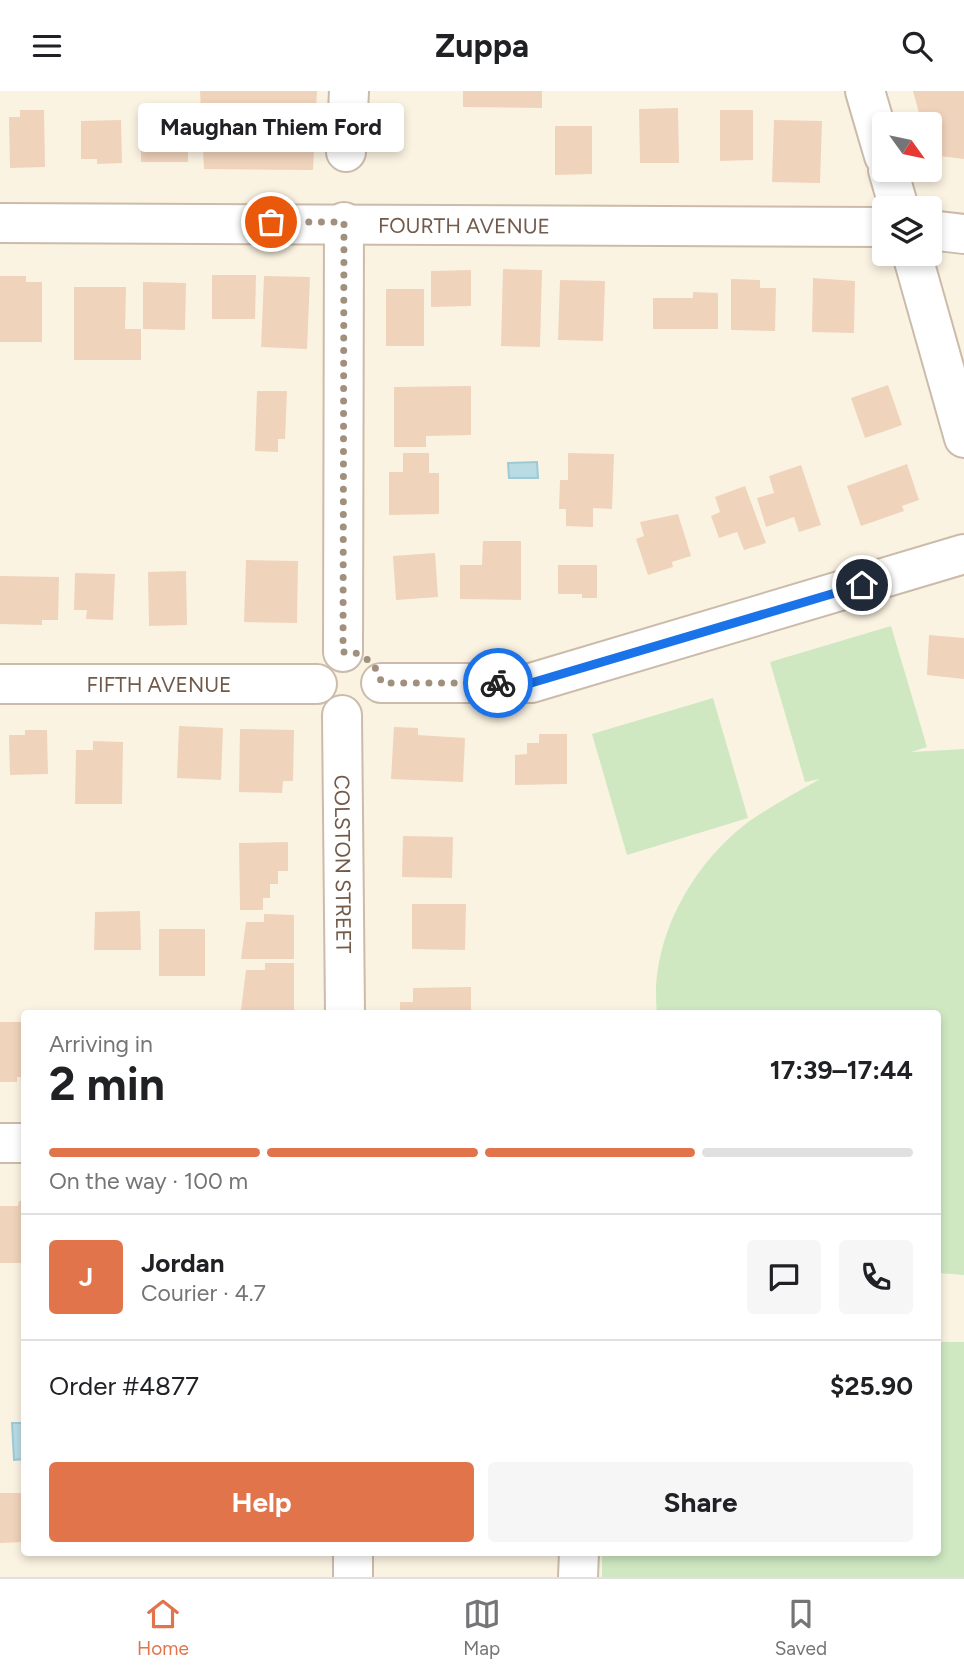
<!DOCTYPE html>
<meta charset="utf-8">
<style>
body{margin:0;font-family:Figtree,sans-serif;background:#f6f6f6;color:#202124;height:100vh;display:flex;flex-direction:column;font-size:26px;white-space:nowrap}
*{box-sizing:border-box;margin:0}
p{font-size:23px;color:#757577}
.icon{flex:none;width:38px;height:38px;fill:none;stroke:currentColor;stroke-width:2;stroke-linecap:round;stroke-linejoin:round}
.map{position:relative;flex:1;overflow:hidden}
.sheet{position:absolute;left:21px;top:919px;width:920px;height:546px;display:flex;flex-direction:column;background:#fff;border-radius:7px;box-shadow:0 4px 10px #0003}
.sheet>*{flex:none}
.needle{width:46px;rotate:123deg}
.buttons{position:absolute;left:872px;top:21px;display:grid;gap:14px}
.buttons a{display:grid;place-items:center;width:70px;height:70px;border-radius:7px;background:#fff;box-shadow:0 4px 10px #0003;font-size:35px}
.pin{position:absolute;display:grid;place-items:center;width:60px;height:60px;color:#fff;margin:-30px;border:4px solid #fff;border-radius:50%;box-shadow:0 2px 7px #0007}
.courier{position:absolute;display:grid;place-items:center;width:70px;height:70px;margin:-35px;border:5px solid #1a73e8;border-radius:50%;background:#fff;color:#222;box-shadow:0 2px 9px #0007}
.bubble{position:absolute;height:49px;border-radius:7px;background:#fff;box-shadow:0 4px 10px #0003;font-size:23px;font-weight:700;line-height:49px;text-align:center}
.headline em{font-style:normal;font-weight:700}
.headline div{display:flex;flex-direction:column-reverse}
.headline{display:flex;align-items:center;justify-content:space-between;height:119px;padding:0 28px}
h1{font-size:46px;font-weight:700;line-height:52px}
.bar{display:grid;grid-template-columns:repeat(4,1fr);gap:10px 7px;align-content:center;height:84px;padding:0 28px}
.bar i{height:9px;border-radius:5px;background:#e0e0e0}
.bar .active{background:#e2744b}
.bar p{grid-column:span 4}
.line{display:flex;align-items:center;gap:18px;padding:0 28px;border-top:2px solid #e0e0e0}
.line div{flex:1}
.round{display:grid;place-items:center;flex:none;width:74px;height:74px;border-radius:7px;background:#f6f6f6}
.primary-button{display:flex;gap:14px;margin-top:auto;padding:14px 28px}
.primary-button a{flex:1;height:80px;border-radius:7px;background:#e2744b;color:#fff;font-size:28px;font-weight:700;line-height:80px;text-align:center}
.primary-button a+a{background:#f6f6f6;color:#202124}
header{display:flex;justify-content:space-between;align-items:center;height:91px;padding:0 28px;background:#fff;font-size:32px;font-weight:700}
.tabs{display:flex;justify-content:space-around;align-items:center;height:98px;border-top:2px solid #e0e0e0;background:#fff;font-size:19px;color:#757577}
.tabs a{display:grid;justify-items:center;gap:4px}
.tabs .active{color:#e2744b}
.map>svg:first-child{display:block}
</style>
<header><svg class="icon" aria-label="menu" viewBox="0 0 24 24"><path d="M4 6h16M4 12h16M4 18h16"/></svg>Zuppa<svg class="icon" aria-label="search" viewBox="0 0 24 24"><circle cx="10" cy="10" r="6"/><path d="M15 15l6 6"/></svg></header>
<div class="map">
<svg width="964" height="1486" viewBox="0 0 964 1486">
<rect width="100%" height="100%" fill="#fbf3e2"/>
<!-- green -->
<g fill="#cfe8c2">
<path d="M891,535L927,656L911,661L964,658V1184L938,1182V922H657C649,849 692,772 751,729C773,714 797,701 820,688L805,691L770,571Z"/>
<path d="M713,607L748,727L627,764L592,643Z"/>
<path d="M938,1251H964V1486H602V1461H938Z"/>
</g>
<!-- water -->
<g fill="#b8dbe4" stroke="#9ecad5" stroke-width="2">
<path d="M537,371L538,387H509L508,372Z"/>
<path d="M12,1332H24V1368L14,1369Z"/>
</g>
<!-- building -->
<g fill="#f0d3bb">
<path d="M200,0H317L313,79L204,78Z"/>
<path d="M463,0H542V17L463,16Z"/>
<path d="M913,0H964V68L932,64L929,33H922Z"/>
<path d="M678,17L679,72H640L639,18Z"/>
<path d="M141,18H173V32H188V71H141Z"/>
<path d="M20,19H44L45,76L10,77L9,26H20Z"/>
<path d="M720,19H753V69L720,70Z"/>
<path d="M121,29L122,72L97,73V68H81V30Z"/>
<path d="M774,29L822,30L820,92L772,91Z"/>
<path d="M555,35H592V83L555,84Z"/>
<path d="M503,178L542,179L540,256L501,255Z"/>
<path d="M471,179V215L431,216V180Z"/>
<path d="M212,184H256L255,228H212Z"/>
<path d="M0,185H26V191H42V251H0Z"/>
<path d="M264,185L310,186L307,258L261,256Z"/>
<path d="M813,187L855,190L854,242L812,241Z"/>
<path d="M731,188L760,189V197H776L775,240L731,239Z"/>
<path d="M560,189L605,190L603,250L558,249Z"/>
<path d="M143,191L186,192L185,239L143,238Z"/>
<path d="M74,196H126L125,238H141V269H74Z"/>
<rect x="386" y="198" width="38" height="57"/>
<path d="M693,201L718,202V238H653V207H693Z"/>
<path d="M888,294L902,334L865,347L851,307Z"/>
<path d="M471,295V344L426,345V356H394V296Z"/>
<path d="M257,300H287L285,348H278V361L255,360Z"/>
<path d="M403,362H429V382H439V423L389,424V381H403Z"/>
<path d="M568,362L614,363L612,418L593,417V436L566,435V418H559L560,389H568Z"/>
<path d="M907,373L919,409L902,415L904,420L861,435L847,395Z"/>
<path d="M801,374L821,434L799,441L794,426L766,436L757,407L774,402L769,385Z"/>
<path d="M745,395L766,452L744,459L737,441L719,447L711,425L720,421L715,406Z"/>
<path d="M678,423L691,465L672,471L673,476L648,484L636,448L644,445L640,431Z"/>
<path d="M483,450H521V509L460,508V474H482Z"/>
<path d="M435,462L438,506L396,509L393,465Z"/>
<path d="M246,469L298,470L297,532L244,531Z"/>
<path d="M558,474H597V507H582V503H558Z"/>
<path d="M186,480L187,534L149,535L148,481Z"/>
<path d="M75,482L115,483L113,529L86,528L87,519H74Z"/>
<path d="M0,485L59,486L58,529H42V534L0,533Z"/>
<path d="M929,544L964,547V588L927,584Z"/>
<path d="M179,635L223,637L221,689L177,687Z"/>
<path d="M394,636L418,637V644L465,647L463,691L391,688Z"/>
<path d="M240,638L294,639L293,690H283L282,702L239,701Z"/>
<path d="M25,639H47L48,683L10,684L9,644H25Z"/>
<path d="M539,643H567V693L515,694V664L527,663V652H539Z"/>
<path d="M93,650L123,651L122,713H75L76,659H93Z"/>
<path d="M403,745L453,746L452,787L402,786Z"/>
<path d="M288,751V780H278V793H270V807H263V819H240L239,752Z"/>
<path d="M412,813H466L465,859L412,858Z"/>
<path d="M140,820L141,859H94L95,821Z"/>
<path d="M264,823L294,824V868H241L246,831H264Z"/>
<rect x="159" y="838" width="46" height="47"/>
<path d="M265,872H294V919H241L246,879H265Z"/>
<path d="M471,896V922H400V911H413V897Z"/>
<path d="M0,931H24V986H17V991H0Z"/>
<path d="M19,1110H24V1172H0V1115H18Z"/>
<path d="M0,1402H24L23,1451L0,1452Z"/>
</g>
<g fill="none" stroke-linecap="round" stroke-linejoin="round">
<defs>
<g id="minor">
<path d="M865,0L884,65"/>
<path d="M346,61L349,0"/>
<path d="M888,79L899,117"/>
<path id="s1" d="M0,132L884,136"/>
<path d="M929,139L964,143"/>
<path d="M912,163L964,347"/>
<path d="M343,561L344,131"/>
<path d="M381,592H531L964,463"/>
<path id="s2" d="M0,593H317"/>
<path id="s3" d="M342,624L345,922"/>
<path d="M0,1052H24"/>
<path d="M353,1461V1486"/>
<path d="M578,1486L579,1461"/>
</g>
</defs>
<!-- minor casing -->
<use href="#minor" stroke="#cba" stroke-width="42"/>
<!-- minor -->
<use href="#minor" stroke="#fff" stroke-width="38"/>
</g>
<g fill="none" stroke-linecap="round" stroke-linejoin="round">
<!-- done -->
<path stroke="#a2907f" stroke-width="7" stroke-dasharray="0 12.6" d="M271,131H344L343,561H354L373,572L382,592H498"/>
<!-- route -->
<path stroke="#1a73e8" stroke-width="9" d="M498,592H531L862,494"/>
</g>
<g text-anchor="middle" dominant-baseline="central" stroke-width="5" stroke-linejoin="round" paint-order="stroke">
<!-- street labels -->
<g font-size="21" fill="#725a4a" stroke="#fef7e8">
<text stroke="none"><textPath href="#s1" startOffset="464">FOURTH AVENUE</textPath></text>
<text stroke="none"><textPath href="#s2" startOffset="159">FIFTH AVENUE</textPath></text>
<text stroke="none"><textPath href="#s3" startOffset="149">COLSTON STREET</textPath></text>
</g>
</g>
</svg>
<div class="buttons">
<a><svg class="needle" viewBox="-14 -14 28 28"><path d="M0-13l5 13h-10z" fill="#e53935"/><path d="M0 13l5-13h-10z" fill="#757577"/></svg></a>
<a><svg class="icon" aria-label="layers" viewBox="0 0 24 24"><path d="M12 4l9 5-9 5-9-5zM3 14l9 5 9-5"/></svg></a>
</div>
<div class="pin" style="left:271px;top:131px;background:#ea580c"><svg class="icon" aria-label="bag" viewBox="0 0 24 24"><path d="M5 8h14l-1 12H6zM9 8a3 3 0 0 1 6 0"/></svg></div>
<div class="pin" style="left:862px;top:494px;background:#1f2937"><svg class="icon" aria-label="home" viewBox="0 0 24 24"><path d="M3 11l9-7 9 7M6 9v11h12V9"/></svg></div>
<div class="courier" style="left:498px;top:592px"><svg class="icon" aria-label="bike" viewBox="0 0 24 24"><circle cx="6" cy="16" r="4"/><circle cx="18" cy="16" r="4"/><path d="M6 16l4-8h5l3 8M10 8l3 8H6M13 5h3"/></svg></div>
<div class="bubble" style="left:138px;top:12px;width:266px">Maughan Thiem Ford</div>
<section class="sheet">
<div class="headline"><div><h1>2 min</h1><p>Arriving in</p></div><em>17:39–17:44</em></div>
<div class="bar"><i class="active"></i><i class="active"></i><i class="active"></i><i></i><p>On the way · 100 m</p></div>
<div class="line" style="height:126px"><b class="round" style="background:#e2744b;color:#fff">J</b><div><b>Jordan</b><p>Courier · 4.7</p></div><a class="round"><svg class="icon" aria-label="chat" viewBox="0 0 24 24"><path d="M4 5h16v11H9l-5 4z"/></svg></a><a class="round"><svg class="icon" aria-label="phone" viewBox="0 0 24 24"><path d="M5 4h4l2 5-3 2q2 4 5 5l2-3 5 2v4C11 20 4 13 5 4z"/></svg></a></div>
<div class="line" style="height:91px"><div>Order #4877</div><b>$25.90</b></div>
<div class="primary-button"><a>Help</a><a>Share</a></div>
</section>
</div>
<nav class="tabs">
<a class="active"><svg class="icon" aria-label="home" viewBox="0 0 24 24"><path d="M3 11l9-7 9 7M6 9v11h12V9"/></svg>Home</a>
<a><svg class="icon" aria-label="map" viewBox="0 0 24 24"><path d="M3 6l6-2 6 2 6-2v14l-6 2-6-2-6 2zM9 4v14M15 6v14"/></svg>Map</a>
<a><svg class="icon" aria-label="saved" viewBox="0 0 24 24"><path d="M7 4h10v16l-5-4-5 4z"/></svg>Saved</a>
</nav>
